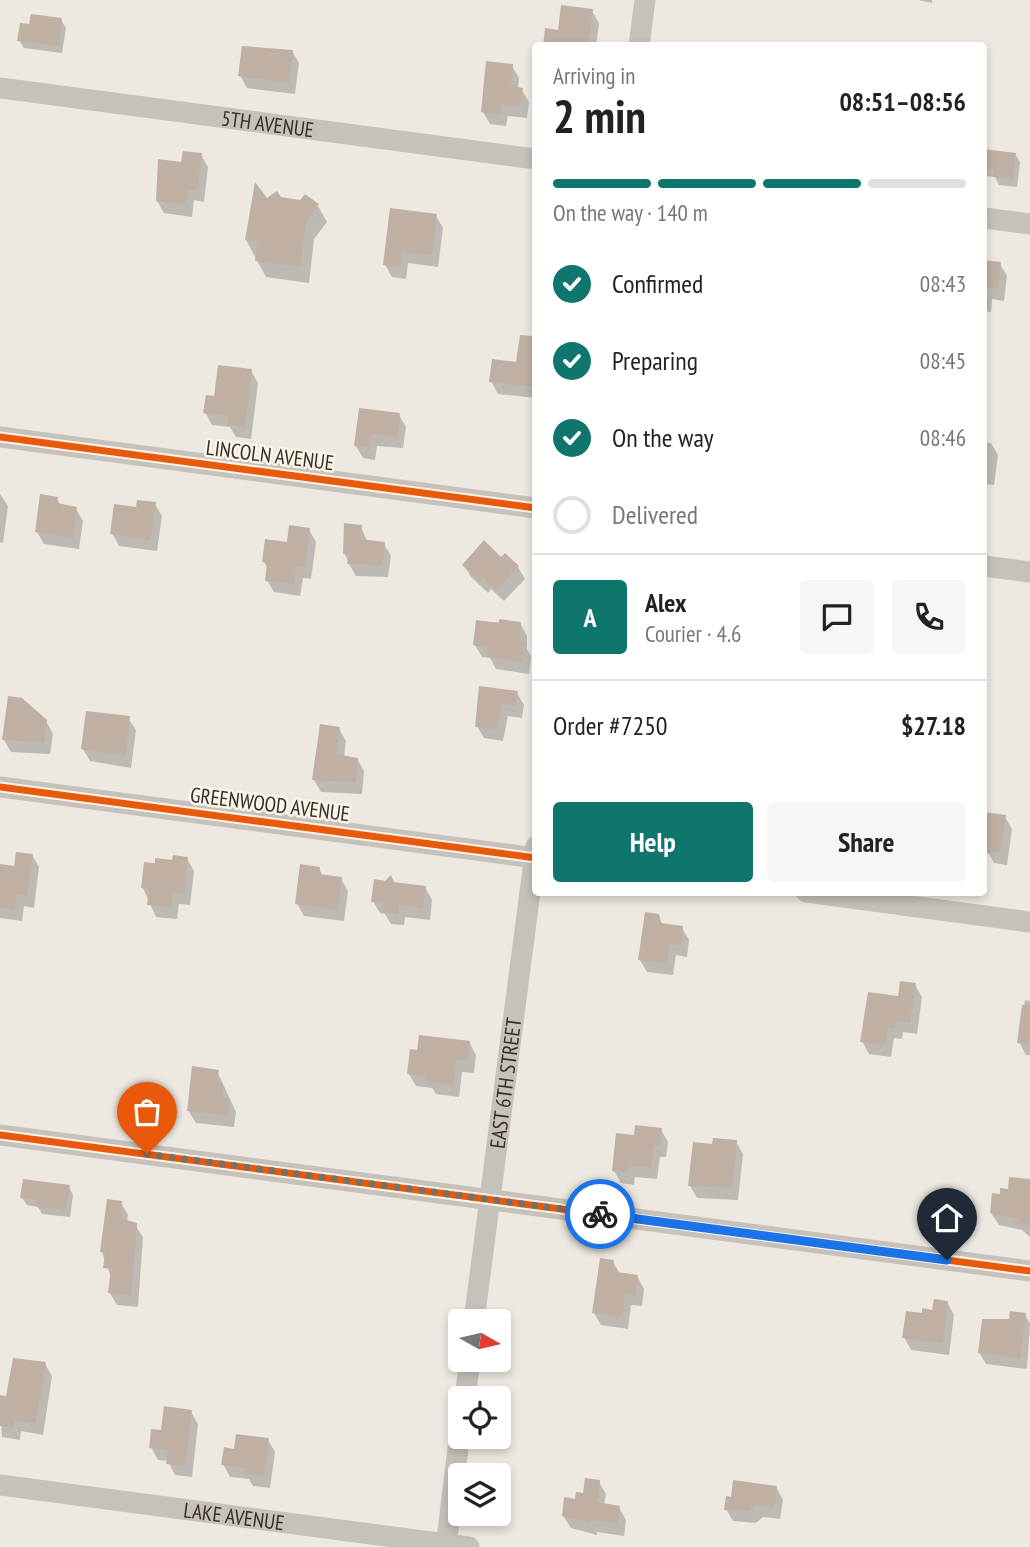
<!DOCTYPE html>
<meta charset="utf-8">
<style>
body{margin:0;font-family:"PT Sans Narrow",sans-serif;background:#f6f6f6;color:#222;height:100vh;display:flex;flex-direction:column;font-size:26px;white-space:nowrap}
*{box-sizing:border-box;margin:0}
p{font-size:23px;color:#767676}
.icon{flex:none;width:38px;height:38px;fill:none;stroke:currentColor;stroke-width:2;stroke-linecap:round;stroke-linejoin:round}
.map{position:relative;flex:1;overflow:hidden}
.details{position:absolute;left:532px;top:42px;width:455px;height:854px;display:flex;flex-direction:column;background:#fff;border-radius:7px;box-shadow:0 4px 10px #0003}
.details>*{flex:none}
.needle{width:46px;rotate:98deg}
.controls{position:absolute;left:448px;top:1309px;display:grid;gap:14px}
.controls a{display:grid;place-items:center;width:63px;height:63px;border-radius:7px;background:#fff;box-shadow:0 4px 10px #0003;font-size:35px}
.pin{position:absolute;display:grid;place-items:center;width:60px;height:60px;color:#fff;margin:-72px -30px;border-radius:50% 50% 50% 0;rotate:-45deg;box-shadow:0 0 7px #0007}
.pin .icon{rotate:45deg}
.courier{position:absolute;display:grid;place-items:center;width:70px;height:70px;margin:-35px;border:5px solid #1a73e8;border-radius:50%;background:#fff;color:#222;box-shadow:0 2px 9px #0007}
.overview em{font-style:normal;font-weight:700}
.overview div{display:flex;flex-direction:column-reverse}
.overview{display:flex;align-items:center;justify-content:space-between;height:119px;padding:0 21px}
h1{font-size:46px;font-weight:700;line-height:52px}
.bar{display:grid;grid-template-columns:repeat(4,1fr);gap:10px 7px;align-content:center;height:84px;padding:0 21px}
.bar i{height:9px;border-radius:5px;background:#e0e0e0}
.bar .selected{background:#0f766e}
.bar p{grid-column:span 4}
.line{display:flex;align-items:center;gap:18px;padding:0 21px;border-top:2px solid #e0e0e0}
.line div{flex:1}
.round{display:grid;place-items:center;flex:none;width:74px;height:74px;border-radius:7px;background:#f6f6f6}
ol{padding:0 21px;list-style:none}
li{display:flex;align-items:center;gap:21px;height:77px}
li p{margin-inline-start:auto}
li .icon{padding:7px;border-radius:50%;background:#0f766e;color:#fff;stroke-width:4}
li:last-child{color:#767676}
li i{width:38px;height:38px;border:4px solid #e0e0e0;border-radius:50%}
.primary-button{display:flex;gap:14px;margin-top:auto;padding:14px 21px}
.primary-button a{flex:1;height:80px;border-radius:7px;background:#0f766e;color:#fff;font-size:28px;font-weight:700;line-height:80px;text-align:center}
.primary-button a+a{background:#f6f6f6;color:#222}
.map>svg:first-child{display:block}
</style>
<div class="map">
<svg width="1030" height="1547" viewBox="0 0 1030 1547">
<rect width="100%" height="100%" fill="#ede9e1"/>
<!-- shadow -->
<g fill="#0003">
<path d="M918,0H932V3Z"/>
<path d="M592,11L599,23L596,46H545Z"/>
<path d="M61,20L66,28L62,53L24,48L19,40Z"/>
<path d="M292,51L299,63L295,94L247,88L240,75Z"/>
<path d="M512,66L519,78L518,89L522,90L529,102L527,118L508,116L506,126L490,124L483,112Z"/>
<path d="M984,150L1015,154L1020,162L1017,187L999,185L995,177L984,176Z"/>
<path d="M201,155L208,167L204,202L194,200L192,217L164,213L157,201L183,164Z"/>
<path d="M280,199L318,206L327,222L314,239L309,283L266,277L246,240L266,200Z"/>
<path d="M436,216L443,228L438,267L408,263L406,279L392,277L385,265Z"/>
<path d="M984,261L1000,264L1007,276L1004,301L992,299L991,312L984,311Z"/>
<path d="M532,338L536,344V398L498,394L491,381L518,364Z"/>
<path d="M251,371L258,383L251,439L236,437L230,427L212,425L205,412L216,398Z"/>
<path d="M361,410L399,415L406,427L403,448L377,446L375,460L363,458L356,446Z"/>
<path d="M984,442L991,443L998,455L994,485L984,484Z"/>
<path d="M0,494L8,506L3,543L0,542Z"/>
<path d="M57,498L61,506L76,509L83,521L79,549L44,544L37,532Z"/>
<path d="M155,504L162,516L157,551L119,546L112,533Z"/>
<path d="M361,527L367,541L384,544L391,556L388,577L356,576L349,564L345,554Z"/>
<path d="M309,530L316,542L311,579L303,578L300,596L274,592L267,580L268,569L264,562Z"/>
<path d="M501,559L518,567L525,579L504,601L491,589L488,593L471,577L464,565Z"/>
<path d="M478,622L520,623L527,636V649L531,656L529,674L496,669L490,658L482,657L475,645Z"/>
<path d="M480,688L517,693L524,705L522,718L508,716L503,741L484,738L477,726Z"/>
<path d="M128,718L136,730L131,768L90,761L83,749Z"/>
<path d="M46,721L53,734L50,754L11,752L4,740Z"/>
<path d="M339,729L346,741L344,757L357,759L364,771L362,794L321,792L314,780Z"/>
<path d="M984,814L1005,817L1012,829L1007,865L994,863L989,854L984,853Z"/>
<path d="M32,855L39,867L34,908L24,906L22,921L0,918V866L16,868Z"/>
<path d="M187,859L194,871L190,905L179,904L177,919L156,917L143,888L174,862Z"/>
<path d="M319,868L323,877L341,879L348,891L344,921L304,916L297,903Z"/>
<path d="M394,884L425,887L432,900L430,920L405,917L404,925L391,924L385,914L380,913L373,901Z"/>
<path d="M658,916L663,925L682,928L689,940L687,957L676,955L673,975L647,972L640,960Z"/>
<path d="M915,985L922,997L917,1034L903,1032L902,1039L894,1038L891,1057L869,1054L862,1041L899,998Z"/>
<path d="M1025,1000L1030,1001V1055H1026L1019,1042Z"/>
<path d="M469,1042L476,1055L474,1073L462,1072L459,1097L436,1094L432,1088L416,1086L409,1074Z"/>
<path d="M217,1071L236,1112L234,1127L196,1123L188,1110Z"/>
<path d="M661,1130L668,1142L666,1157H660L657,1179L635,1177L634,1185L621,1183L614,1171L636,1137Z"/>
<path d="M736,1142L743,1154L738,1200L697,1198L690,1186L714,1146Z"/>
<path d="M1030,1181V1237L1022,1230L999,1225L991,1213L1009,1191Z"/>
<path d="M69,1187L73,1195L70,1217L42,1214L38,1207L27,1205L22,1198Z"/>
<path d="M121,1203L128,1215L127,1222L135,1225L143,1237L138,1307L117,1305L110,1293L112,1280L102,1252Z"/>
<path d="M613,1262L620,1274L637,1276L644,1289L642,1306L631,1305L628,1329L601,1325L594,1313Z"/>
<path d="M947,1302L954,1315L949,1355L911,1350L904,1337L923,1315Z"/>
<path d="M1025,1314L1030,1324L1027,1369L986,1364L979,1352L1010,1321Z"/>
<path d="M45,1364L52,1376L43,1435L21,1431L20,1440L2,1437L0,1397L7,1398Z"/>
<path d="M191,1412L198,1424L192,1477L175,1475L168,1461L158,1460L151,1447L162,1432Z"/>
<path d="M268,1440L275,1452L270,1488L253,1486L249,1479L230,1477L223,1464L235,1451Z"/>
<path d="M599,1482L606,1494L604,1505L619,1508L626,1520L624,1536L597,1532V1535L571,1528L563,1516Z"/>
<path d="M776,1487L783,1500L780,1519L763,1517L756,1523L733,1521L726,1509Z"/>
</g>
<!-- building -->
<g fill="#c0b0a3">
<path d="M561,5L593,9L588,46H543L545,28L558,30Z"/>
<path d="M31,14L62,18L59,46L17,41L20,23L29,24Z"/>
<path d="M242,46L293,50L289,83L238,76Z"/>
<path d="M486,61L513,64L511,86L523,88L520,107L501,104L500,115L481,112Z"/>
<path d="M984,149L1016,153L1013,180L993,177L994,170L984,169Z"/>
<path d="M183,151L202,153L197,190L188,189L186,205L156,201L158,159L181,162Z"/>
<path d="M255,182L267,198L277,191L281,197L300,200L305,194L319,204L306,222L300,267L255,261L257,242L245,240Z"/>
<path d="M390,208L437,214L432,256L401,252L400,267L383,265Z"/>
<path d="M984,260L1001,262L998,289L984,287Z"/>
<path d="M520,335L533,336V387L489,382L492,359L516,362Z"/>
<path d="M218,365L252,369L245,427L227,425L228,416L203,413L206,395L214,396Z"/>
<path d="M359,408L400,413L397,437L371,434L369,448L354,446Z"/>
<path d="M40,494L58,497L57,503L77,507L73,538L35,532Z"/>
<path d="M137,500L156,502L150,540L110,534L114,504L136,507Z"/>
<path d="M344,523L362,525L360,539L385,542L382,565L347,564L349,555L343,554Z"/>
<path d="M289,525L310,528L305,568L296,567L294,584L265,581L267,563L262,562L265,539L287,542Z"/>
<path d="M484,540L501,557L505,553L519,566L496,590L483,578L480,582L462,565Z"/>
<path d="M499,619L521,622L520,642H525L522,662L487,657L488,647L473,645L476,620L499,623Z"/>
<path d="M479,686L518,691L516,706L501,704L497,729L475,727Z"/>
<path d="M8,696L22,698L47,720L44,742L2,740Z"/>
<path d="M86,711L130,716L125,756L81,749Z"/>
<path d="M320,724L340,727L336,754L358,758L356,782L312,780Z"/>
<path d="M984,812L1006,815L1000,853L984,851Z"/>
<path d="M16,852L33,854L27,896L17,895L15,909L0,908V864L14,866Z"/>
<path d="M173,855L188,857L184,894L173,892L171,908L147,905L149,889L141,888L144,862L155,863V858L172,860Z"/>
<path d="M300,864L320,867L319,874L342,877L338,910L295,904Z"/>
<path d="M391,875L394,882L426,886L423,908L399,905L398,914L382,912L383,903L371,902L374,879L385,881Z"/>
<path d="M645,912L659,914L661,923L683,926L681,945L669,944L667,964L638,960Z"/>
<path d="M900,981L916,983L910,1023L896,1021L895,1028L888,1027L885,1045L860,1042L868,992L898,996Z"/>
<path d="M1022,1005H1030V1044L1017,1043Z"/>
<path d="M419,1035L470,1041L468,1061L456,1060L453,1085L427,1082V1077L407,1074L410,1049L417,1050Z"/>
<path d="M192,1066L219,1070L217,1079L223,1086L222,1097L230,1098L228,1116L187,1111Z"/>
<path d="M635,1125L662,1128L660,1146L654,1145L651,1168L629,1165L628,1173L612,1171L616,1133L634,1135Z"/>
<path d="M713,1138L737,1140L732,1188L688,1186L693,1142L712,1144Z"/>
<path d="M1009,1177L1030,1179V1226L1017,1225L1018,1219L990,1213L992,1193L1000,1194V1188L1008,1189Z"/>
<path d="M23,1179L70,1185L66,1210L36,1207L37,1200L20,1198Z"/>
<path d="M107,1199L122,1201L120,1218L137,1223L131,1296L108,1293L111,1269L103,1268L105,1253L100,1252Z"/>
<path d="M600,1258L614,1260L613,1268H617V1272L638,1275L635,1295L625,1293L622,1317L592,1313Z"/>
<path d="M934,1299L948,1301L943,1343L902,1338L906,1311L922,1313V1308L932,1310Z"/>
<path d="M1010,1311L1026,1313L1020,1358L978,1353L982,1319H1009Z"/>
<path d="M13,1358L46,1362L36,1423L14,1420L13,1428L0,1426V1395L6,1396Z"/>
<path d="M164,1406L192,1410L185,1466L166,1464L168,1450L149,1448L151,1429L161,1430Z"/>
<path d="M236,1434L269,1438L264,1476L244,1474L245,1468L221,1465L224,1447L234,1449Z"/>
<path d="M585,1478L600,1480L597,1502L620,1506L618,1524L591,1520V1523L562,1516L564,1497L575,1499L576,1492L583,1493Z"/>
<path d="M733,1480L777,1486L774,1508L756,1505L749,1511L724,1510L726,1496L731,1497Z"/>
</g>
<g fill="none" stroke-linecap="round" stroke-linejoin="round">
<!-- minor -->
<g stroke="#c6c1ba" stroke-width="21">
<path d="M639,46L645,0"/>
<path id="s1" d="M0,88L536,159"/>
<path d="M984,218L1030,224"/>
<path d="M0,437L536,508"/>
<path d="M984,566L1030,572"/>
<path d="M0,787L536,858"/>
<path d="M806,892L1030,922"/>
<path d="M0,1135L1030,1271"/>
<path id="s2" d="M474,1321L536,846"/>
<path d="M465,1398L470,1360"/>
<path id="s3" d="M0,1485L469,1547"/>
<path d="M446,1547L460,1432"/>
</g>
<defs>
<g id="cycleway">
<path d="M0,437L536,508"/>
<path d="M0,787L536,858"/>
<path d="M0,1135L1030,1271"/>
</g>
</defs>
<!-- cycleway casing -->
<use href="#cycleway" stroke="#faf4e9" stroke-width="11"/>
<!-- cycleway -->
<use href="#cycleway" stroke="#e8590c" stroke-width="7"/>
</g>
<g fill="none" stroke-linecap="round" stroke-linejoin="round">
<!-- done -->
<path stroke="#777069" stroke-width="7" stroke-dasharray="0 12.6" d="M147,1154L600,1214"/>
<!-- route -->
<path stroke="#1a73e8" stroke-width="9" d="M600,1214L947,1260"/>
</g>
<g text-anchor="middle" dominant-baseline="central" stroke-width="5" stroke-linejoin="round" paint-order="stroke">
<!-- street labels -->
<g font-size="21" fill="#372f28" stroke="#faf4e9">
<text stroke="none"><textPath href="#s1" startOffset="270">5TH AVENUE</textPath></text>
<text transform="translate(270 455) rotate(7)">LINCOLN AVENUE</text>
<text transform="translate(270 804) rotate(7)">GREENWOOD AVENUE</text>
<text stroke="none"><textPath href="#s2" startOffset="240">EAST 6TH STREET</textPath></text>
<text stroke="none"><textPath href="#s3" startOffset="236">LAKE AVENUE</textPath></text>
</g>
</g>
</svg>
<div class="controls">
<a><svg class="needle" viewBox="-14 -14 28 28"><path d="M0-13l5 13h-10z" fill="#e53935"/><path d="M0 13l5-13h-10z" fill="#767676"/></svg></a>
<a><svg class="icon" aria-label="locate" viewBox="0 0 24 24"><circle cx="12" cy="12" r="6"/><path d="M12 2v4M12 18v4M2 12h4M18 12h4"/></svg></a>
<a><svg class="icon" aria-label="layers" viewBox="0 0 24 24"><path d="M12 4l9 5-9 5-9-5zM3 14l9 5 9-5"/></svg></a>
</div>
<div class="pin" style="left:147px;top:1154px;background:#ea580c"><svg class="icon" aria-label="bag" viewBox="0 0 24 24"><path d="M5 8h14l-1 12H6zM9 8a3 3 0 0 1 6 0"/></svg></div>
<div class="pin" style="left:947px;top:1260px;background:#1f2937"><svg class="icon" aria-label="home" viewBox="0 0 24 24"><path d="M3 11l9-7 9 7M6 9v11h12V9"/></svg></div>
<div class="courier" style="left:600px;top:1214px"><svg class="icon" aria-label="bike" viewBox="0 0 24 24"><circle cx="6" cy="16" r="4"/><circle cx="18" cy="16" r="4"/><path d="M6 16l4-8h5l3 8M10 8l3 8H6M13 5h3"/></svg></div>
<section class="details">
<div class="overview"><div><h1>2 min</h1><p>Arriving in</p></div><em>08:51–08:56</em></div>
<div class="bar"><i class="selected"></i><i class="selected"></i><i class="selected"></i><i></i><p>On the way · 140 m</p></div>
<ol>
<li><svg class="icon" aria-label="check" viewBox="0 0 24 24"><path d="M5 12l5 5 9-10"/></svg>Confirmed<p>08:43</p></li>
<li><svg class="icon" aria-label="check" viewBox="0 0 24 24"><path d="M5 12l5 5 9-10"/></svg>Preparing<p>08:45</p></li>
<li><svg class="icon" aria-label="check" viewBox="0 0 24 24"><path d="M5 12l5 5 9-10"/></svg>On the way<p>08:46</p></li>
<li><i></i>Delivered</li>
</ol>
<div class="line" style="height:126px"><b class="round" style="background:#0f766e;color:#fff">A</b><div><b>Alex</b><p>Courier · 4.6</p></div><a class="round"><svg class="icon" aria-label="chat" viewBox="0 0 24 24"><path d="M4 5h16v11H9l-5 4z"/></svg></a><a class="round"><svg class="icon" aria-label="phone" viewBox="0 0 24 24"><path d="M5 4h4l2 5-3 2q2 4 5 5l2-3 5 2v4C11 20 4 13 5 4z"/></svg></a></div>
<div class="line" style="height:91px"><div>Order #7250</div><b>$27.18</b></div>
<div class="primary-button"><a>Help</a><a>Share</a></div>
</section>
</div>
